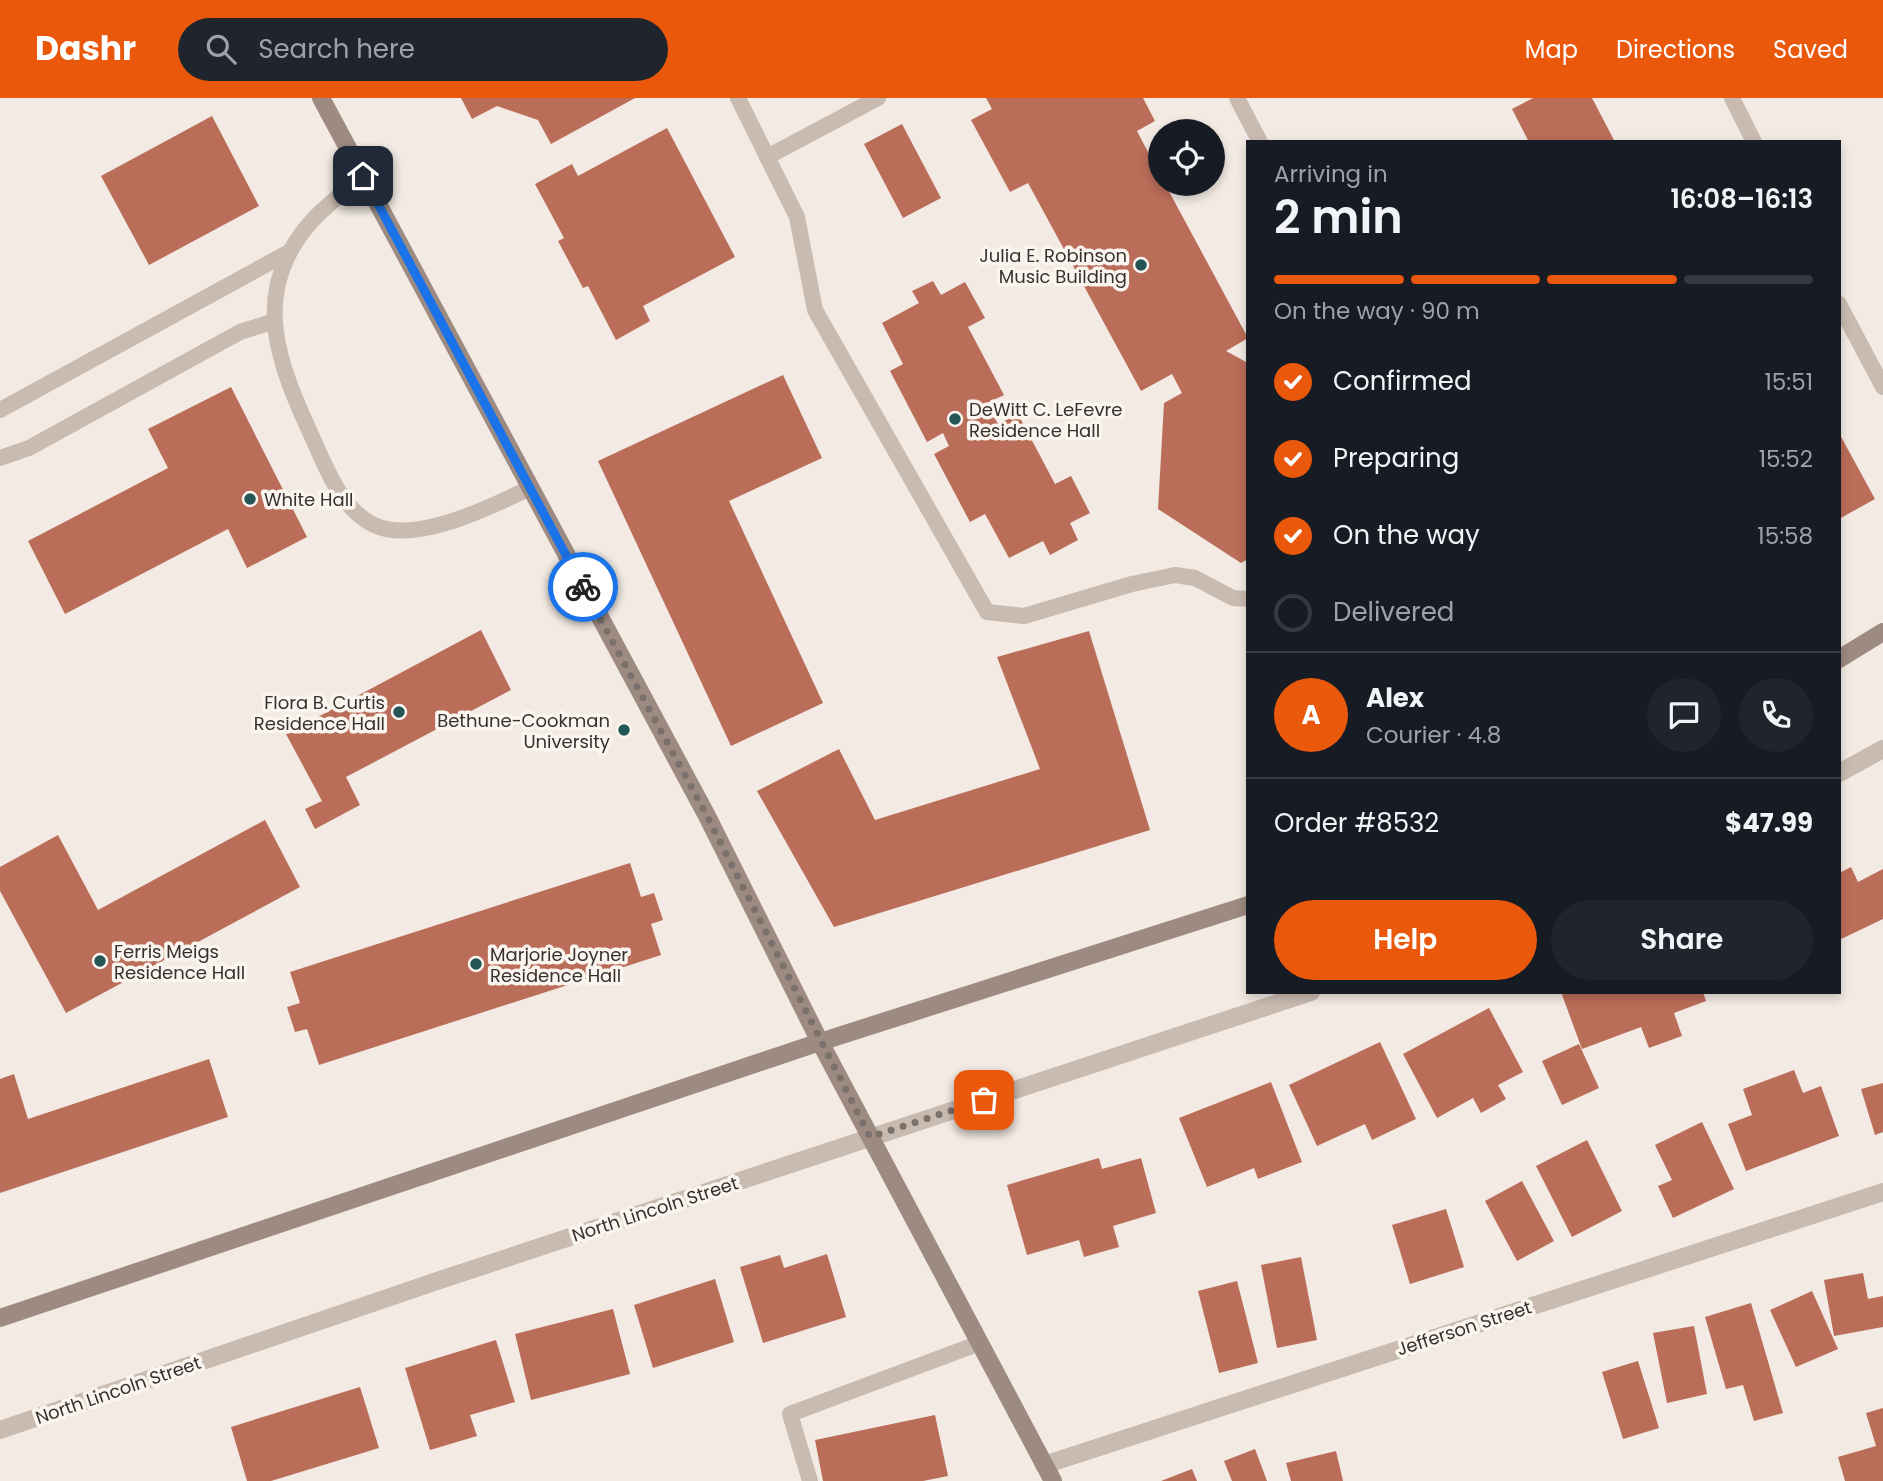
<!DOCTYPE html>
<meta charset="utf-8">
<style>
body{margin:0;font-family:Poppins,sans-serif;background:#20242c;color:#f1f3f6;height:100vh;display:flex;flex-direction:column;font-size:26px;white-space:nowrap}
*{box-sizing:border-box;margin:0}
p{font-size:23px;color:#9ea1a6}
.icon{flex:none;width:38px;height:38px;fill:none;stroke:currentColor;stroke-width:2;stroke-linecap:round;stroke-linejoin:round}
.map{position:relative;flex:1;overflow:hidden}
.drawer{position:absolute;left:1246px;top:42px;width:595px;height:854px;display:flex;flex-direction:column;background:#171b24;border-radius:0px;box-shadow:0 4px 10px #0003}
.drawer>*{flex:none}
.tools{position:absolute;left:1148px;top:21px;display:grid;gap:14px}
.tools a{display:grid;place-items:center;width:77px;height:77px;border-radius:50%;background:#171b24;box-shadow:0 4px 10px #0003;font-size:35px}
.pin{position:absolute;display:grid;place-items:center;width:60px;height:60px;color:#fff;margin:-30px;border-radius:14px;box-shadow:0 4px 10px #0006}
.courier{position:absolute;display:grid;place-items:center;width:70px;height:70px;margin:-35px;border:5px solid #1a73e8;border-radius:50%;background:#fff;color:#222;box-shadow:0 2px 9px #0007}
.overview em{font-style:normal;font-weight:600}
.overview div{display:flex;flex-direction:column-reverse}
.overview{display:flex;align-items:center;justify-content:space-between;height:119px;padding:0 28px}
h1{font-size:46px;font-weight:600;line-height:52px}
.bar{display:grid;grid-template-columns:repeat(4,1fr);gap:10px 7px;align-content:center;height:84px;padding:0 28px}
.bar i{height:9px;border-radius:5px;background:#363941}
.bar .active{background:#ea580c}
.bar p{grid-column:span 4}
.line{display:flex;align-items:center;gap:18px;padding:0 28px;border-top:2px solid #363941}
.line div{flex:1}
.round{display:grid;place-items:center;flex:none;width:74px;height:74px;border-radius:37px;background:#20242c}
ol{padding:0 28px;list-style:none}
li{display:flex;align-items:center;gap:21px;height:77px}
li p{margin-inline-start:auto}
li .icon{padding:7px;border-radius:50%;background:#ea580c;color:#fff;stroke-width:4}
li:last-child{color:#9ea1a6}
li i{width:38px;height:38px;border:4px solid #363941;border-radius:50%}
.cta{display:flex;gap:14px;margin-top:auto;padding:14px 28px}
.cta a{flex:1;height:80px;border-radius:42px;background:#ea580c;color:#fff;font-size:28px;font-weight:600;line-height:80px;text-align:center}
.cta a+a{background:#20242c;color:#f1f3f6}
header{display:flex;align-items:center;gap:42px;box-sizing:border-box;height:98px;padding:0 35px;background:#ea580c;color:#fff}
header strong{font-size:33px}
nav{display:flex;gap:38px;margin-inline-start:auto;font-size:24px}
.search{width:490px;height:63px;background:#20242c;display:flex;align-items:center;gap:18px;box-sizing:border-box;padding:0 24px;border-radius:38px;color:#9ea1a6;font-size:26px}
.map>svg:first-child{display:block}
</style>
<header>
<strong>Dashr</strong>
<div class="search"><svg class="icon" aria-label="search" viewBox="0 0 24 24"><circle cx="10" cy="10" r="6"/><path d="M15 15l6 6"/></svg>Search here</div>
<nav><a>Map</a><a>Directions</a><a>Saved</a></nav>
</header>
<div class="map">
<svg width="1883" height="1383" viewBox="0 0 1883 1383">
<rect width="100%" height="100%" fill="#f2eae3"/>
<!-- building -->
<g fill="#ba6d59">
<path d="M461,0H635L551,46L538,22L497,8L472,21Z"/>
<path d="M986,0H1143L1155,23L1137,33L1160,77V86H1165L1248,240L1226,253L1248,265V461L1241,465L1158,411L1164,305L1182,295L1172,276L1141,293L1028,85L1010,94L971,22L992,11Z"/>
<path d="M1533,0H1592L1615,44H1529L1512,11Z"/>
<path d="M212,18L259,108L149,167L101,78Z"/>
<path d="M902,26L941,100L903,120L864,46Z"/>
<path d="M667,30L735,159L643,208L650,223L616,242L588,188L583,190L558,143L564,140L535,86L572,66L578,78Z"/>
<path d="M933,183L941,197L965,184L985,220L968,229L1004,297L987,305L998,326L1018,316L1055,386L1071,378L1090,415L1070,425L1078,442L1050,457L1043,443L1009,460L985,416L970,424L934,356L949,348L943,335L927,344L890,273L903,266L882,225L919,205L912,193Z"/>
<path d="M783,277L822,360L729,403L823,605L731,648L598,363Z"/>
<path d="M231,289L307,439L247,470L228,431L65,516L28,443L168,370L148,331Z"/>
<path d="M1839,335L1875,401L1839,421Z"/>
<path d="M481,532L511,592L346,679L360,707L315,731L305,711L322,703L286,636Z"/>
<path d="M1089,533L1150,732L834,829L757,693L839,651L875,722L1040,671L997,559Z"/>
<path d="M265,722L300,789L66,915L0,793V769L58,737L98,812Z"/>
<path d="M630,765L641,799L654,795L663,822L651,826L661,857L319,967L307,931L295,934L287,909L300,905L290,874Z"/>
<path d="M1851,769L1858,784L1883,771V821L1839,842V775Z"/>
<path d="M1561,894H1703L1706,903L1674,915L1682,938L1649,950L1641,929L1582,951Z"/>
<path d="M1489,910L1523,974L1498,987L1506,1001L1481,1015L1473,1000L1437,1020L1403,956Z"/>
<path d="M1380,944L1416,1021L1372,1042L1365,1026L1317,1048L1289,987Z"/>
<path d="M1579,946L1599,990L1562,1007L1542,963Z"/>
<path d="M209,961L228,1019L0,1095V981L14,976L28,1021Z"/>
<path d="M1794,972L1803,995L1821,988L1839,1038L1746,1073L1728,1026L1752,1017L1743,991Z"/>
<path d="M1271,984L1302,1064L1258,1081L1254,1070L1207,1089L1179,1020Z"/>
<path d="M1883,985V1034L1875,1037L1861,991Z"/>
<path d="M1702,1024L1734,1091L1673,1120L1658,1088L1672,1082L1655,1047Z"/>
<path d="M1587,1042L1622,1113L1572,1139L1536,1068Z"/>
<path d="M1099,1060L1102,1071L1141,1060L1156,1115L1113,1128L1119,1149L1084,1159L1079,1142L1027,1157L1007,1087Z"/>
<path d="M1522,1083L1554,1143L1517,1163L1485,1103Z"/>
<path d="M1446,1111L1464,1169L1410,1186L1392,1127Z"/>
<path d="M827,1156L846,1219L763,1245L740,1169L780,1157L784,1170Z"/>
<path d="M1301,1159L1317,1242L1277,1250L1261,1167Z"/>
<path d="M1863,1175L1868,1201L1883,1198V1229L1834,1238L1824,1182Z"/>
<path d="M715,1181L734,1244L653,1270L634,1207Z"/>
<path d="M1237,1183L1258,1265L1219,1275L1198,1193Z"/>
<path d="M1812,1193L1838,1251L1796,1269L1770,1212Z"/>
<path d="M1751,1205L1783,1315L1754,1323L1743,1287L1726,1291L1705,1219Z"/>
<path d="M613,1211L630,1276L531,1302L515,1236Z"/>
<path d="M1694,1228L1707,1296L1667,1305L1653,1235Z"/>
<path d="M496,1242L515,1304L470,1317L477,1338L430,1352L405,1270Z"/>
<path d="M1638,1263L1659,1330L1623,1341L1602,1274Z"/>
<path d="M360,1289L379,1350L271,1383H247L231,1329Z"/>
<path d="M1883,1310V1383H1845L1838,1359L1876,1348L1866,1315Z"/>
<path d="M935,1317L948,1378L923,1383H823L815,1342Z"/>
<path d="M1255,1351L1267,1383H1232L1224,1363Z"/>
<path d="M1336,1353L1343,1383H1291L1286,1365Z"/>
<path d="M1192,1371L1197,1383H1161Z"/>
</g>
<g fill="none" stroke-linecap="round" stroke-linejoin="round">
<!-- lane -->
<g stroke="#c9bbb0" stroke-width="16">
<path d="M738,0L797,119L815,212L987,514L1024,518L1132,486L1175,477L1195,480L1233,500L1248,501"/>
<path d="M1237,0L1260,44"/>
<path d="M1732,0L1754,44"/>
<path d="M767,59L878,0"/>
<path d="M363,78C346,93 326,107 311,124C248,195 279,267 313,341C326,370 342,412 374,427C416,447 492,408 530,390"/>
<path d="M1839,206L1883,289"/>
<path d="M0,312L289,154"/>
<path d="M0,360L29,350L240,234L275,223"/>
<path d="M810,1383L790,1316L980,1245"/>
</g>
<!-- street -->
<g stroke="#c9bbb0" stroke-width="18">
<path d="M1839,675L1883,651"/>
<path d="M0,1332L437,1183L1311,894"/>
<path d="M1044,1367L1883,1094"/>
</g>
<!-- secondary -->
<g stroke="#9d8a81" stroke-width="18">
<path d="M321,0L707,718L820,944L1053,1383"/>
<path d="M1839,561L1883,534"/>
<path d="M0,1220L820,944L1248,807"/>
</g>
</g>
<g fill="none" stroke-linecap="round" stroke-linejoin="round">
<!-- done -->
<path stroke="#7a716d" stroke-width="7" stroke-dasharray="0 12.6" d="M583,489L707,718L870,1039L984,1002"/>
<!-- route -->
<path stroke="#1a73e8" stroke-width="9" d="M363,78L583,489"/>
</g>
<!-- markers -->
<g fill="#265557" stroke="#faf5ef" stroke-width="2.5">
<circle cx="1141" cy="167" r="7"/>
<circle cx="955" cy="321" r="7"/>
<circle cx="250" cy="401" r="7"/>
<circle cx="399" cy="614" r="7"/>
<circle cx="624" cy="632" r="7"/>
<circle cx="100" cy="863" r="7"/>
<circle cx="476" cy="866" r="7"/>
</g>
<g text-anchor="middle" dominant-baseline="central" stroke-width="7" stroke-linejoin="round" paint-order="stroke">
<!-- poi labels -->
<g font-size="18" fill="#39302d" stroke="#faf5ef" text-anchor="start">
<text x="1127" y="157" text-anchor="end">Julia E. Robinson<tspan x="1127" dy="21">Music Building</tspan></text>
<text x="969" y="311">DeWitt C. LeFevre<tspan x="969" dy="21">Residence Hall</tspan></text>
<text x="264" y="401">White Hall</text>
<text x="385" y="604" text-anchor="end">Flora B. Curtis<tspan x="385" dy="21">Residence Hall</tspan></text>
<text x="610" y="622" text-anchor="end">Bethune-Cookman<tspan x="610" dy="21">University</tspan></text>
<text x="114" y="853">Ferris Meigs<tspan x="114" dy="21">Residence Hall</tspan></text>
<text x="490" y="856">Marjorie Joyner<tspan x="490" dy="21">Residence Hall</tspan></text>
</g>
<!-- street labels -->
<g font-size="18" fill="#39302d" stroke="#faf5ef">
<text transform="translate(655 1111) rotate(-18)">North Lincoln Street</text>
<text transform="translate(1464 1230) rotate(-18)">Jefferson Street</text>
<text transform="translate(118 1292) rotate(-19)">North Lincoln Street</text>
</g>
</g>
</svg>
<div class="tools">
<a><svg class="icon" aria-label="locate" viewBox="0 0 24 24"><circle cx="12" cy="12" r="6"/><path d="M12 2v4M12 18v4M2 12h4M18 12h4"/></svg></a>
</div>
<div class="pin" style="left:984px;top:1002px;background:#ea580c"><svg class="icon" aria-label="bag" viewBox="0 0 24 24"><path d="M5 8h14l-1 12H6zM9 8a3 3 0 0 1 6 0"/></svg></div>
<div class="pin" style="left:363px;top:78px;background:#1f2937"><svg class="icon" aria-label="home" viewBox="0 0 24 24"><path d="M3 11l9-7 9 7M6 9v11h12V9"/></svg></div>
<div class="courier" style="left:583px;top:489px"><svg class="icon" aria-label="bike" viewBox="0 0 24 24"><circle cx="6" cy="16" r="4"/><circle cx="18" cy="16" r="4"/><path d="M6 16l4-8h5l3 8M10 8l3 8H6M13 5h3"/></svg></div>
<section class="drawer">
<div class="overview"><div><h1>2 min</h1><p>Arriving in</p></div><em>16:08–16:13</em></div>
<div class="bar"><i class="active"></i><i class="active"></i><i class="active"></i><i></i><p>On the way · 90 m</p></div>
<ol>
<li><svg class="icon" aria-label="check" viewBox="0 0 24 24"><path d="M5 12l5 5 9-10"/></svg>Confirmed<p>15:51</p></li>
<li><svg class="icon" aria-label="check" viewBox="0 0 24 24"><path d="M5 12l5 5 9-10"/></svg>Preparing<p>15:52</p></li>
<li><svg class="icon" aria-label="check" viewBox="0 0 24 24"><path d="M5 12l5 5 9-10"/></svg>On the way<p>15:58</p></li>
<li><i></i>Delivered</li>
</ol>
<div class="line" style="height:126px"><b class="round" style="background:#ea580c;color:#fff">A</b><div><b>Alex</b><p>Courier · 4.8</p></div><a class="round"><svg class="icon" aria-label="chat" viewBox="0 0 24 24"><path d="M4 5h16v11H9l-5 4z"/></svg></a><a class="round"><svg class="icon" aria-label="phone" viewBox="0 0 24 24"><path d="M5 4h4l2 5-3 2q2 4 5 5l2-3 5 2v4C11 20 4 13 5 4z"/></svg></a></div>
<div class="line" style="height:91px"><div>Order #8532</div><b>$47.99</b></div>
<div class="cta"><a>Help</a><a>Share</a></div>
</section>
</div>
